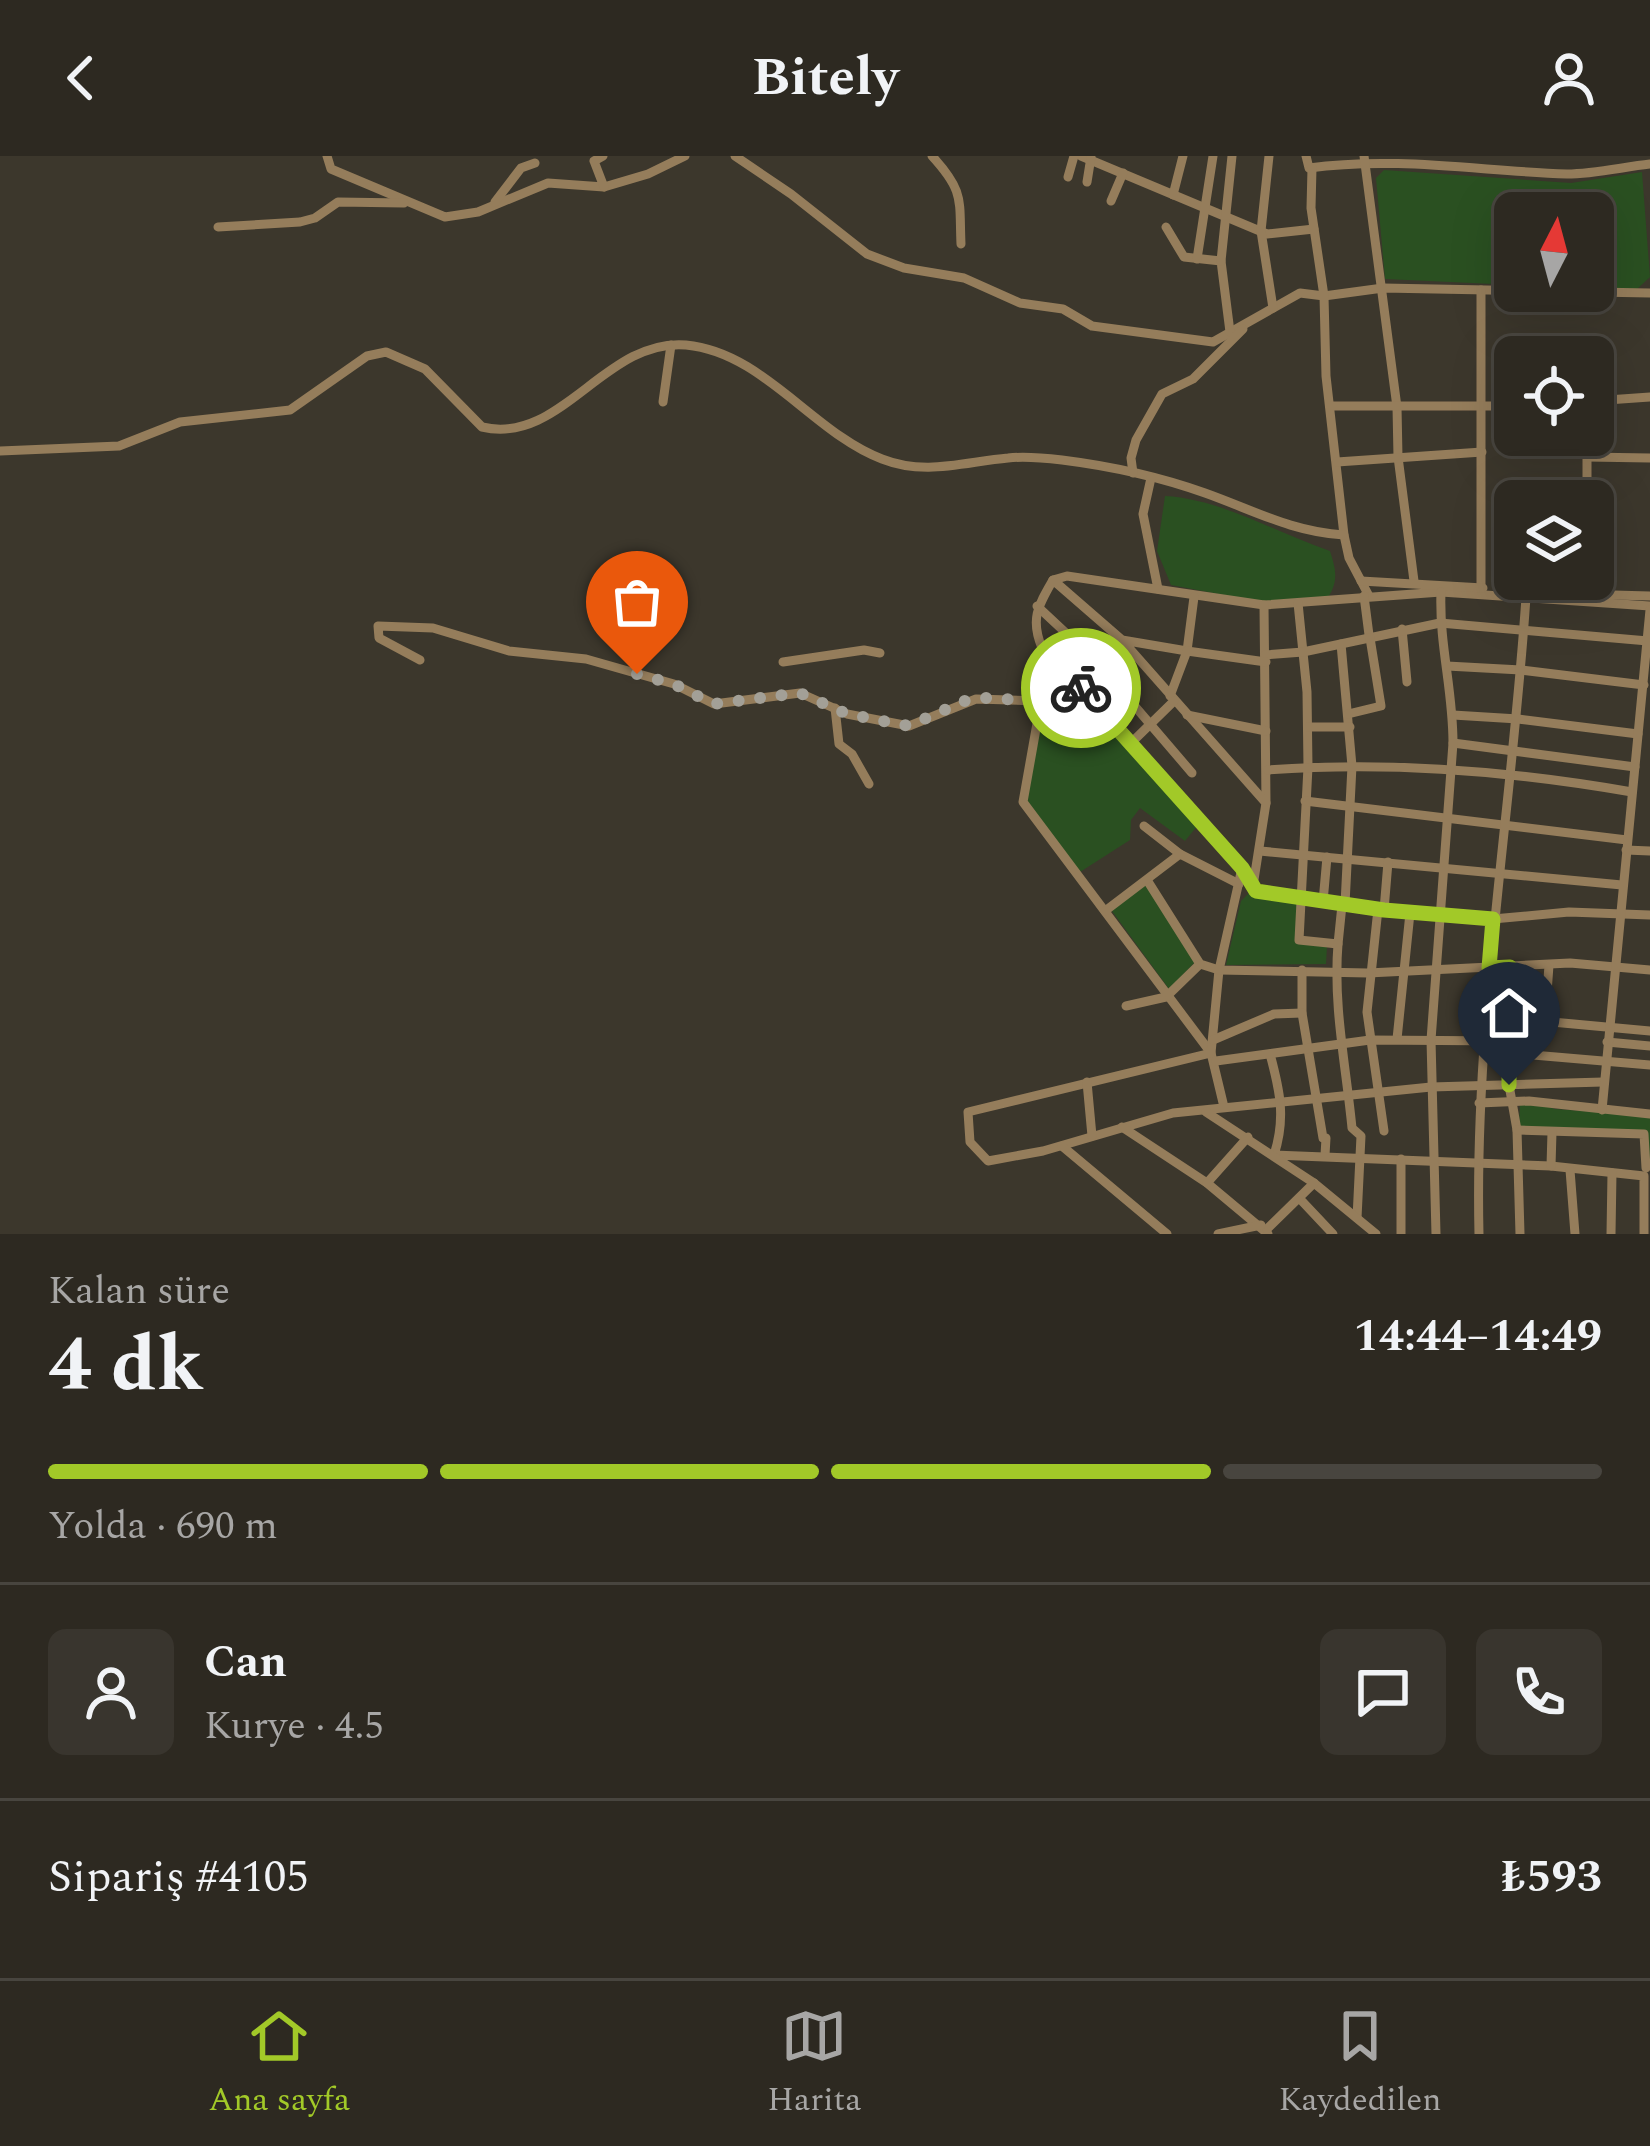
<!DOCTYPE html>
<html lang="tr">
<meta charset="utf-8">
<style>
body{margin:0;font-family:Spectral,serif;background:#39352e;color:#f1f3f6;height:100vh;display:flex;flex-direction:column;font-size:45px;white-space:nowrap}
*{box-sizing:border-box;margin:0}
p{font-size:39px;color:#a7a6a5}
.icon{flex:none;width:66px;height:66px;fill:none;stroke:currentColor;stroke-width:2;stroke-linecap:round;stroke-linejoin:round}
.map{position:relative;height:1078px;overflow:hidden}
.panel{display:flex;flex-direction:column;background:#2d2921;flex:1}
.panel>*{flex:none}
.needle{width:78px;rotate:6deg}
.fabs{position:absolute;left:1494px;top:36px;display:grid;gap:24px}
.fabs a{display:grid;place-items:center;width:120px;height:120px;border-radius:18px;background:#2d2921;box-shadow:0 12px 48px #0002,0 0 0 3px #48453f;font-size:60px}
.pin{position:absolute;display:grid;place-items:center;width:102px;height:102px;color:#fff;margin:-123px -51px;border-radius:50% 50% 50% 0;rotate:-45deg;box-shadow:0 0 12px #0007}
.pin .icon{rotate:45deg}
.courier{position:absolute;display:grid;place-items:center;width:120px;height:120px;margin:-60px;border:9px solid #a2c928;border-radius:50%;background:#fff;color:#222;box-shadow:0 3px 15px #0007}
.head em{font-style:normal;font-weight:700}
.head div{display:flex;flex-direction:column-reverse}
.head{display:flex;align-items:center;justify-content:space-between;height:204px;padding:0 48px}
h1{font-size:78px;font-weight:700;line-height:90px}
.bar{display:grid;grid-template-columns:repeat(4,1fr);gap:18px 12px;align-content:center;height:144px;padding:0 48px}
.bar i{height:15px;border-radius:9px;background:#48453f}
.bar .on{background:#a2c928}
.bar p{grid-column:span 4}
.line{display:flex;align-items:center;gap:30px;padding:0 48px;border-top:3px solid #48453f}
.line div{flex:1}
.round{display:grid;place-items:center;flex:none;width:126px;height:126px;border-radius:18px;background:#39352e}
header{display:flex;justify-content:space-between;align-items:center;height:156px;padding:0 48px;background:#2d2921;font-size:54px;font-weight:700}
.tab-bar{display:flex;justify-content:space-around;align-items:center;height:168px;border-top:3px solid #48453f;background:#2d2921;font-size:33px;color:#a7a6a5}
.tab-bar a{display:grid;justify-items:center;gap:6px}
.tab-bar .on{color:#a2c928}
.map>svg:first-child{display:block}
</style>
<header><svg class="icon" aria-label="back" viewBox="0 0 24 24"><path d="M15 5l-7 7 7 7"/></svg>Bitely<svg class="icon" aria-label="person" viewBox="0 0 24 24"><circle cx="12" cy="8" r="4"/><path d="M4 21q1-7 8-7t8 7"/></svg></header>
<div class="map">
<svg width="1650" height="1078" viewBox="0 0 1650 1078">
<rect width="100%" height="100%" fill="#3c372c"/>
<!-- green -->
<g fill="#2a5021">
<path d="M1384,14L1571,27L1642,16L1650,121L1635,135L1593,133V57H1515V129L1385,123L1376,22Z"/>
<path d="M1165,340C1221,343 1277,377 1330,395C1336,414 1339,425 1327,443L1266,447L1171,429L1157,395Z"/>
<path d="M1077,535L1198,669L1185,685L1140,652L1131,664L1130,684L1080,716L1026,643L1044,556Z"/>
<path d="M1146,727L1195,806L1169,833L1112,755Z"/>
<path d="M1250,736L1299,746L1296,787L1327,790L1326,808L1226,809L1241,745Z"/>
<path d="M1536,947L1555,953L1650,960V1009L1645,976L1519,970L1520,948Z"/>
</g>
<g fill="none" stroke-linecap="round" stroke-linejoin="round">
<!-- minor -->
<g stroke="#957d5b" stroke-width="9">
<path d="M327,0L331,13L445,61L478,56L548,27L604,31L648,18L685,0"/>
<path d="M603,0L594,5L604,31"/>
<path d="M735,0L791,38L867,98L904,112L964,122L1020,147L1063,153L1092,170L1213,186L1300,137L1324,140L1383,132L1650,137"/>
<path d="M932,0C965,36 959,44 961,88"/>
<path d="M1081,0L1267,78L1314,73"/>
<path d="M1269,0L1261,75L1273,152"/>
<path d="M1306,0L1309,12C1396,0 1480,15 1567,18C1594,18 1623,11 1650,8"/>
<path d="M1364,0L1397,251L1398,301L1414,425"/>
<path d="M1312,12L1311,52L1324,140L1326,220L1344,379L1349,402L1369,440"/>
<path d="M1068,21L1074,0"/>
<path d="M1087,26L1091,1"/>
<path d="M1173,39L1183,0"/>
<path d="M1111,45L1123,17"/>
<path d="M495,46L521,12L535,7"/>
<path d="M218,71L300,66L315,62L338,46L404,47"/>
<path d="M1166,71L1184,101L1221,105L1230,176"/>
<path d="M1197,103L1213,0"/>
<path d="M1221,105L1232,0"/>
<path d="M1481,134V432"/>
<path d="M1593,245L1650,241"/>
<path d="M663,246L671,189"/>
<path d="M1332,250H1515"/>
<path d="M1587,279V345"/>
<path d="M0,295L119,290L180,266L290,254L367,200L386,196L425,213L482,271C561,290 605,182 686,189C763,196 813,277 882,303C925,320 964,306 1008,302C1025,300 1045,302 1062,304C1110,310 1160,321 1205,337C1253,354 1292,376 1344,379"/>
<path d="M1587,301L1650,302"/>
<path d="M1337,306L1482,296"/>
<path d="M1133,317L1131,302L1136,284L1162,238L1193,223L1243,173"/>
<path d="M1151,322L1143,358L1158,433"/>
<path d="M1053,424L1067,420L1264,449L1441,436L1650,450"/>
<path d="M1361,425L1483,432"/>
<path d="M1577,438L1650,440"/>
<path d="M1364,440L1369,479"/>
<path d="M1298,447L1307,536L1308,611L1299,784L1338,788L1342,749L1345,748L1493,763L1569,756L1650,759"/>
<path d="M1264,449L1266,647"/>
<path d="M1037,450L1097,506L1192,617"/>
<path d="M1402,473L1407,526"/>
<path d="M1122,484L1266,647L1253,730L1212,678L1042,492C1030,463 1038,450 1053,424L1122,484L1187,495L1194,441"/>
<path d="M1341,488L1352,610L1345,748"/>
<path d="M1265,499L1303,496L1440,467L1648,485"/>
<path d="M420,504L379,482L378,470L433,472L509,495L586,503L674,528L714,548L800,537L847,558L909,570L976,543L1041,545L1068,537L1097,506"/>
<path d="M783,506L864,494L880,497"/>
<path d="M1447,510L1521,514L1644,529"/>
<path d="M1170,540L1187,495L1266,506"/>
<path d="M1041,545L1023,646L1211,897L1224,951"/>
<path d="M835,552L839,588L852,598L869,628"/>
<path d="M1348,558L1381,550L1370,482"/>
<path d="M1187,559L1266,575"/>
<path d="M1453,559L1518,563L1638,578"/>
<path d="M1308,571H1350"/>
<path d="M1131,587L1174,545"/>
<path d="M1453,587L1635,611"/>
<path d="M1268,614C1389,605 1512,615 1632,636"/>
<path d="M1305,645L1627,684"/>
<path d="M1144,670L1180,698"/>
<path d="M1626,694L1650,695"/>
<path d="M1260,695L1622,729"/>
<path d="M1242,712L1219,814L1211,897L968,956L970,986L988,1005L1043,995L1173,957L1431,931L1603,926"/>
<path d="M1147,724L1200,808L1219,814L1368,817L1570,807L1650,814"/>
<path d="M1253,730L1256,735L1299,743"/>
<path d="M1323,746L1327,701"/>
<path d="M1378,753L1367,856L1384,975"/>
<path d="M1384,754L1388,706"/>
<path d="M1105,755L1180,698L1239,728"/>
<path d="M1338,788C1333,850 1346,910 1352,972L1361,980L1357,1062"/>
<path d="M1510,811L1509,929L1517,974L1520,1078"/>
<path d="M1302,814V857L1323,982H1326L1325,999"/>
<path d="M1126,850L1166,841L1200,808"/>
<path d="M1509,862L1650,875"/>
<path d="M1545,866L1549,809"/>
<path d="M1397,883L1410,757"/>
<path d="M1213,884L1274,858L1302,857"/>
<path d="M1607,886L1650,890"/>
<path d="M1509,897L1650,909"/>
<path d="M1270,898C1280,935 1286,962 1274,999L1551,1010L1644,1020V1078"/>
<path d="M1216,905L1370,884L1509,885"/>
<path d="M1087,926L1092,980"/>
<path d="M1479,947L1529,945L1650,958"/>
<path d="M1602,954L1650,454"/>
<path d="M1206,956L1314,1027L1376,1078"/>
<path d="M1122,971L1207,1027L1268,1078"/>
<path d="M1517,974L1644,978L1646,1012"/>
<path d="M1062,990L1167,1078"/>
<path d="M1551,1010L1552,976"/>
<path d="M1570,1014L1575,1078"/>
<path d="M1207,1027L1248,981"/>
<path d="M1300,1043L1333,1078"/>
<path d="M1267,1073L1314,1027"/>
<path d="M1218,1078L1261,1069"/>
<path d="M1401,1078V1003"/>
<path d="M1436,1078L1431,884L1453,587C1453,533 1439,489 1441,436"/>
<path d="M1479,1078C1474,864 1512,654 1526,441"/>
<path d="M1611,1078L1612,1017"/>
</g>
</g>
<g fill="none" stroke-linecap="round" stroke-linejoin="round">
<!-- done -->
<path stroke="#a3a097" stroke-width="12" stroke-dasharray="0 21.6" d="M637,518L674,528L713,548L800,537L847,558L909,570L964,545L986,542L1042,545L1068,537L1076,527L1081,532"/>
<!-- route -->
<path stroke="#a2c928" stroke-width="15" d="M1081,532L1242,712L1256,735L1384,754L1493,763L1489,812L1510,811L1509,929"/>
</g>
</svg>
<div class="fabs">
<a><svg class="needle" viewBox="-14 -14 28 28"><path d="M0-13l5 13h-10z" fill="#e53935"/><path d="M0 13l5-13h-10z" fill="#a7a6a5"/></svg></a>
<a><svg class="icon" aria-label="locate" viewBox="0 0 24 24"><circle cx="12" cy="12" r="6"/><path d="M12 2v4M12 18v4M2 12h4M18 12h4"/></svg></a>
<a><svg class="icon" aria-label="layers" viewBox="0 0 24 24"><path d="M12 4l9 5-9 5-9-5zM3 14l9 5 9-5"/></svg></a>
</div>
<div class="pin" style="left:637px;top:518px;background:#ea580c"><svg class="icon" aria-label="bag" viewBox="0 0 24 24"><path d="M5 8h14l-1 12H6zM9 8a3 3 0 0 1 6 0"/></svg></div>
<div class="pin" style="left:1509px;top:929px;background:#1f2937"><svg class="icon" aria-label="home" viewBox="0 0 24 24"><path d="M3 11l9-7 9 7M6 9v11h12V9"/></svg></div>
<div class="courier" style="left:1081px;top:532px"><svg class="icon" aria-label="bike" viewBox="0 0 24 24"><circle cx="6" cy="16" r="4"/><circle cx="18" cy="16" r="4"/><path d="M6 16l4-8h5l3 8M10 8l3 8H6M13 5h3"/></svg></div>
</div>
<section class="panel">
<div class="head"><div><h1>4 dk</h1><p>Kalan süre</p></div><em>14:44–14:49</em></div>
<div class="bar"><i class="on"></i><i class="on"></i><i class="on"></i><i></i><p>Yolda · 690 m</p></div>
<div class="line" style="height:216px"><a class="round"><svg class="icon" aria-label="person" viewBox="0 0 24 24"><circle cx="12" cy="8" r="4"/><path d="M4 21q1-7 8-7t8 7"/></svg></a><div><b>Can</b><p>Kurye · 4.5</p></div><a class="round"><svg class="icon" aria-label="chat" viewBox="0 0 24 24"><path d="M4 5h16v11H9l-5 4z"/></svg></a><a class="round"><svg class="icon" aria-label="phone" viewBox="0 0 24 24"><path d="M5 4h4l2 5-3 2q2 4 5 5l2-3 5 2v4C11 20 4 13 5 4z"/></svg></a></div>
<div class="line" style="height:156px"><div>Sipariş #4105</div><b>₺593</b></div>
</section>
<nav class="tab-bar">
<a class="on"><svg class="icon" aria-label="home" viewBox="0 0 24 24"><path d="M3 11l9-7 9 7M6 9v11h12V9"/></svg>Ana sayfa</a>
<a><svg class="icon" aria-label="map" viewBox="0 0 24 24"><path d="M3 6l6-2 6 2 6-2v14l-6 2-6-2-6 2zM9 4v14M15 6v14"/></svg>Harita</a>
<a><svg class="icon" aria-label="saved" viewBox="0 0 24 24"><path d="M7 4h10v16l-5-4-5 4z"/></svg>Kaydedilen</a>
</nav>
